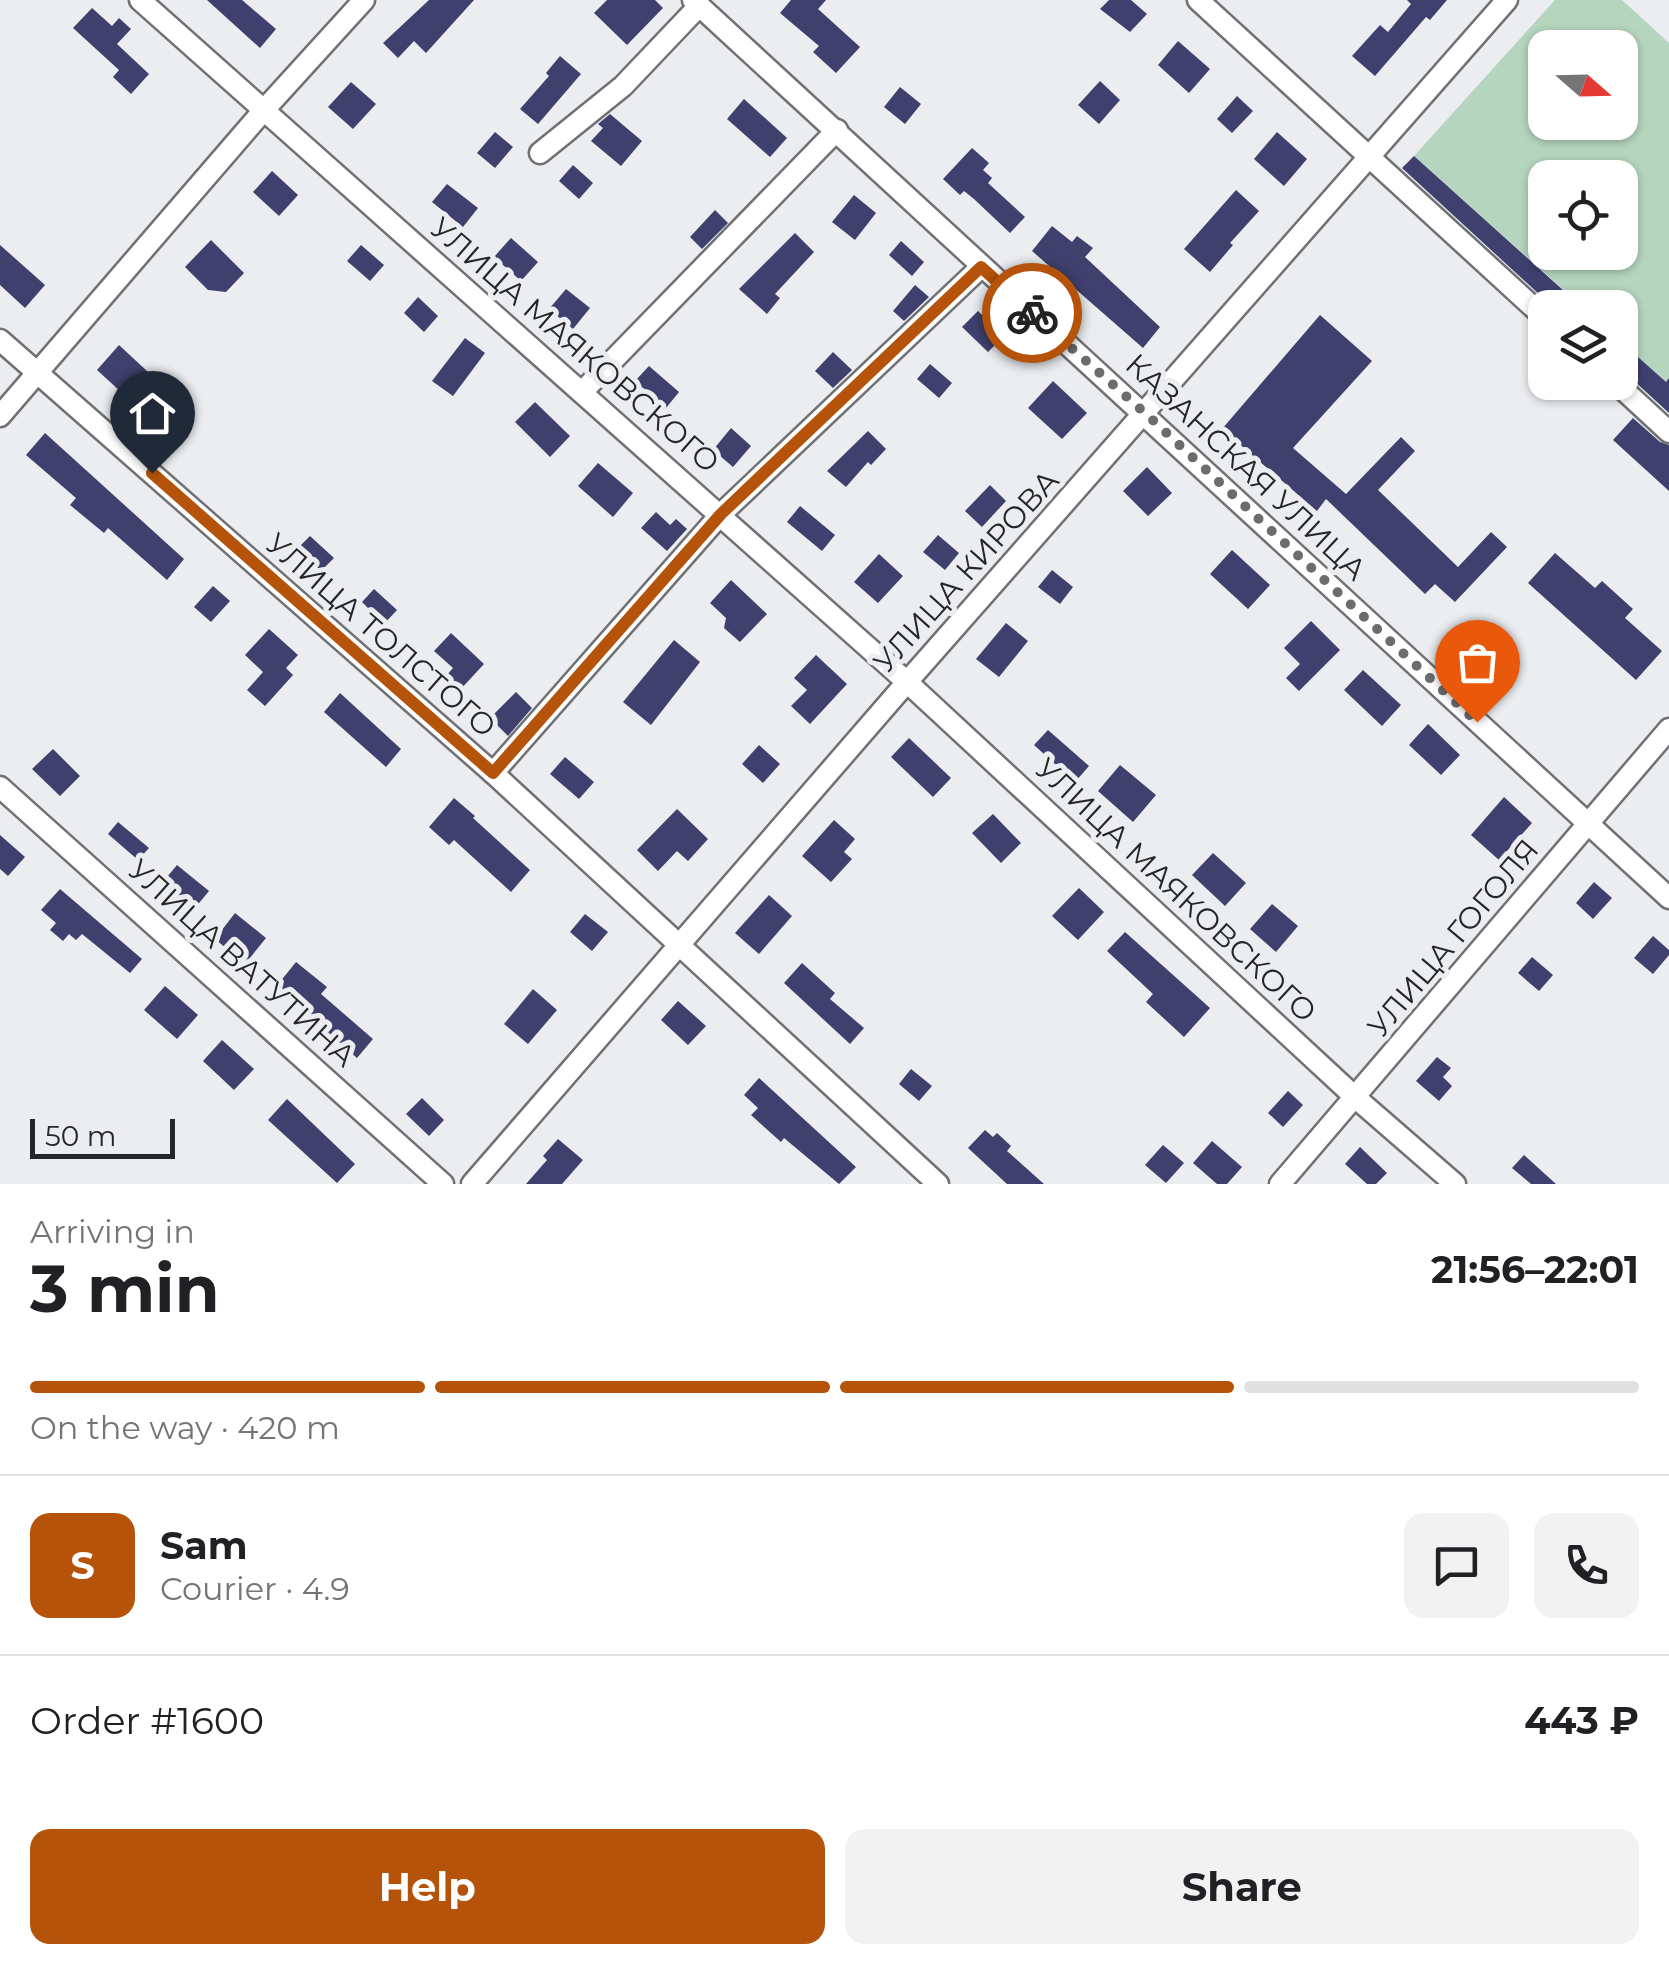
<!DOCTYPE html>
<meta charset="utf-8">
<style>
body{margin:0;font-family:Montserrat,sans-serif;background:#f2f2f2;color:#202124;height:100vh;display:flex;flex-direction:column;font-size:38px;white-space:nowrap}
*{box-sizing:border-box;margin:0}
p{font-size:32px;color:#757577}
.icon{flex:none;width:55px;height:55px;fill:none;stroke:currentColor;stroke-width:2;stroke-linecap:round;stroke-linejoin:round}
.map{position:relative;height:1184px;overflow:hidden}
.drawer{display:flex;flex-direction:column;background:#fff;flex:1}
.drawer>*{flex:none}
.needle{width:65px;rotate:110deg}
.controls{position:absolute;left:1528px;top:30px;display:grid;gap:20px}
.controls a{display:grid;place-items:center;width:110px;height:110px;border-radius:20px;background:#fff;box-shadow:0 2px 8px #0004;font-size:50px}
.scale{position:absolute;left:30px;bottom:25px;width:145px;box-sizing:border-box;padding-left:10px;border:5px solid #252627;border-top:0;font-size:28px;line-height:35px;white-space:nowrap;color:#252627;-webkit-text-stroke:8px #ebedf0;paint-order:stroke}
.pin{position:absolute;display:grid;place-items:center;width:85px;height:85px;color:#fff;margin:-102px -42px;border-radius:50% 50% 50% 0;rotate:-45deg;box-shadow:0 0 10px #0007}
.pin .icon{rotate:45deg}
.courier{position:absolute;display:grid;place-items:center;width:100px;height:100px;margin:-50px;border:8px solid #b45309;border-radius:50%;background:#fff;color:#222;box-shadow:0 2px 12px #0007}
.overview em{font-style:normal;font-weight:700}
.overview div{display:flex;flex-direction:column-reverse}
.overview{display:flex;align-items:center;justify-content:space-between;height:170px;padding:0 30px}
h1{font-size:65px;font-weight:700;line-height:75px}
.bar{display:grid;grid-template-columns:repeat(4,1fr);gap:15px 10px;align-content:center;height:120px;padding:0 30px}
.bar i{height:12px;border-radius:8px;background:#e0e0e0}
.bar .active{background:#b45309}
.bar p{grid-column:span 4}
.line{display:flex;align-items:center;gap:25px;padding:0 30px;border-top:2px solid #e0e0e0}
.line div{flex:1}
.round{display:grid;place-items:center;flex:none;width:105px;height:105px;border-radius:20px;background:#f2f2f2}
.button{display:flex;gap:20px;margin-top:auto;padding:20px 30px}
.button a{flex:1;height:115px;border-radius:20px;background:#b45309;color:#fff;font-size:40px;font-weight:700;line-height:115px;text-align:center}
.button a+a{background:#f2f2f2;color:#202124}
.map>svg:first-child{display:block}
</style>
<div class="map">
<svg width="1669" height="1184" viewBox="0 0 1669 1184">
<rect width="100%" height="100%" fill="#ebedf0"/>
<!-- green -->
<path fill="#b5d5be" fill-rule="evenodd" d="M1555,0H1622L1669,43V385L1620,341V308L1583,307L1414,156ZM1545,48H1620V122H1545ZM1545,178H1620V252H1545Z"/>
<!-- building -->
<g fill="#3f406e">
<path d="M207,0H242L276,29L260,48Z"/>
<path d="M429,0H474L426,53L414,41L398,58L383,43Z"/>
<path d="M607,0H655L663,8L627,45L594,13Z"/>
<path d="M791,0H826L818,9L860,47L836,73L813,52L819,46L780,13Z"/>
<path d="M1109,0H1131L1147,14L1130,32L1100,9Z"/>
<path d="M1407,0H1447L1430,20L1426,17L1375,76L1352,56L1380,25L1388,32L1411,4Z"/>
<path d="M92,8L112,26L119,18L131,29L117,44L149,74L131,94L113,77L119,70L73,28Z"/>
<path d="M1178,41L1210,69L1189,93L1158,65Z"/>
<path d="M560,56L581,74L538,124L520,109L549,76L546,73Z"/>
<path d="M1100,81L1120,100L1099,124L1078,105Z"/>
<path d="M351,82L376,104L353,129L328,107Z"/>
<path d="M900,87L921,104L905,124L884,107Z"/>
<path d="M1237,96L1253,111L1232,133L1217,119Z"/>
<path d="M744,99L787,138L770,157L727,119Z"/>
<path d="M610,114L642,141L621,166L591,141L603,128L598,124Z"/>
<path d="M495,132L513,147L495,168L477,153Z"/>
<path d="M1277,132L1307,159L1284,186L1254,159Z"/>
<path d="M972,148L989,163L983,170L992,178L988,183L1025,217L1010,233L974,199L964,191L960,195L943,179Z"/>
<path d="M1414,156L1583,308H1554L1402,168Z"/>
<path d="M573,165L593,183L579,199L559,181Z"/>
<path d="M272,171L298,195L279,216L253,192Z"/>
<path d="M447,184L478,208L463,227L432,202Z"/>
<path d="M1236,190L1259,211L1230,243L1233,245L1210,272L1184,249Z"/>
<path d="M854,195L876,213L855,240L832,222Z"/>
<path d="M715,210L728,223L702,249L690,237Z"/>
<path d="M1052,226L1072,242L1077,236L1093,248L1085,257L1160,327L1143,348L1032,251Z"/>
<path d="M795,233L814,252L775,294L780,298L767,314L739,289Z"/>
<path d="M511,238L538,262L521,281L494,257Z"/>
<path d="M211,240L244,273L226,292L208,290L185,267Z"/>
<path d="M901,241L924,262L912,276L889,255Z"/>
<path d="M0,245L45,285L25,308L0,285Z"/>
<path d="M361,245L384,265L370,281L347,261Z"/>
<path d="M915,285L929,297L904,321L893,311Z"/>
<path d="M566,289L590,308L573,329L549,309Z"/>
<path d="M418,297L438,316L424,332L404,313Z"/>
<path d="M978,311L1004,336L988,352L962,327Z"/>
<path d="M1320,315L1372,361L1293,448L1346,494L1401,437L1415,451L1378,490L1458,567L1491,532L1507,547L1455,602L1435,584L1425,594L1326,499L1317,511L1222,429Z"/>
<path d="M465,338L485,353L453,396L432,381Z"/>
<path d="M1620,341L1666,382L1669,378V413L1620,368Z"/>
<path d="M119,345L190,411L168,435L97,370Z"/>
<path d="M833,352L852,370L833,388L815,371Z"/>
<path d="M930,364L952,383L939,398L917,379Z"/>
<path d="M649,366L679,392L666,408L635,381Z"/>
<path d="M1053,381L1087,413L1062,439L1028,408Z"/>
<path d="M535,402L570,436L550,457L515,422Z"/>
<path d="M1633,418L1660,442L1669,445V491L1613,440Z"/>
<path d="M731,428L751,446L733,467L713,450Z"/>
<path d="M868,431L886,449L871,465L868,462L846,487L827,471Z"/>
<path d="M45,433L184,559L167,580L108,528L104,533L70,505L76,498L26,455Z"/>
<path d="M598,463L633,493L613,517L578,486Z"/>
<path d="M1147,467L1172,493L1148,516L1123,491Z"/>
<path d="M990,485L1006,501L982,527L965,511Z"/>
<path d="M800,506L835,535L822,551L787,522Z"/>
<path d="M656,512L670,525L676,519L687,529L667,551L641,528Z"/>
<path d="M938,535L959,553L945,570L923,552Z"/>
<path d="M310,536L334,558L321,571L297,549Z"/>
<path d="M1232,550L1270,585L1248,609L1210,574Z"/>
<path d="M1555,553L1595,588L1602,581L1633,609L1625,618L1662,651L1636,680L1528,583Z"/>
<path d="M879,554L903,576L878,603L854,582Z"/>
<path d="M1052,570L1073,587L1060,604L1038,587Z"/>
<path d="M731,580L767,614L740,642L724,628L726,618L710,603Z"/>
<path d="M213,586L230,601L211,622L194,607Z"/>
<path d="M374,589L397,610L384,624L362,602Z"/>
<path d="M1311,621L1340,650L1299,691L1286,678L1300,664L1284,648Z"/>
<path d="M1006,623L1028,641L999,677L976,659Z"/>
<path d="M269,629L298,655L286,668L293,675L265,706L247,690L263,672L245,655Z"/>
<path d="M451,633L484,664L459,691L444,678L453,668L434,651Z"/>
<path d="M674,640L700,662L651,725L623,702Z"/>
<path d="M816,655L847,684L810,724L791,706L807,690L794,678Z"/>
<path d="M1363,670L1401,705L1382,726L1344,690Z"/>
<path d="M516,692L532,708L508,736L490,718Z"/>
<path d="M340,693L401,749L386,767L324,712Z"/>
<path d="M1428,724L1460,755L1441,775L1409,745Z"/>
<path d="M1048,730L1089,766L1075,782L1034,745Z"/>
<path d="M909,738L951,778L933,797L891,757Z"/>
<path d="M759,745L780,764L763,783L742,764Z"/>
<path d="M53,749L80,776L60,796L32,769Z"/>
<path d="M565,757L594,782L579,799L550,774Z"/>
<path d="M1120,765L1156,795L1133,822L1098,791Z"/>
<path d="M1504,797L1532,823L1499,860L1471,835Z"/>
<path d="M454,798L475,816L473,818L530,870L511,892L454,840L449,845L429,827Z"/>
<path d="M677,809L708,839L688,861L677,851L658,871L637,850Z"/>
<path d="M993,814L1021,843L1001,863L972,833Z"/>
<path d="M834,820L855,839L844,852L852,859L831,882L802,856Z"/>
<path d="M118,822L149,848L138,860L108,834Z"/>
<path d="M0,835L25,857L8,876L0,869Z"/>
<path d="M1213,853L1246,883L1225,906L1192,875Z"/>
<path d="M177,865L209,891L190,914L158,888Z"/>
<path d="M1594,882L1612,898L1593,919L1576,903Z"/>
<path d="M1079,888L1104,912L1078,940L1052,916Z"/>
<path d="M60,889L142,959L130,973L82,934L76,940L69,934L63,941L50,930L56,923L41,910Z"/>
<path d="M769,895L792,916L759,954L735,933Z"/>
<path d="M1272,904L1298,926L1276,952L1250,929Z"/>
<path d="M235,913L266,938L245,964L215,939Z"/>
<path d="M585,914L608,932L592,951L570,932Z"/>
<path d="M1125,932L1210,1008L1184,1037L1146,1002L1153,994L1107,951Z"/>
<path d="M1653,936L1669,950V955L1653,974L1634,958Z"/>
<path d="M1532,957L1553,975L1539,991L1518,973Z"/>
<path d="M296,962L327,987L321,994L373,1039L357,1058L275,988Z"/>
<path d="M802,963L835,993L830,999L864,1028L850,1044L784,983Z"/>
<path d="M165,986L198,1015L177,1039L144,1010Z"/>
<path d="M533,989L557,1010L528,1044L504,1024Z"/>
<path d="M678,1001L706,1026L688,1045L661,1020Z"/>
<path d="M222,1040L254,1069L234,1090L203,1061Z"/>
<path d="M1437,1057L1451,1068L1443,1077L1452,1086L1439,1101L1416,1081Z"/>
<path d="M911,1069L932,1086L919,1101L899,1084Z"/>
<path d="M759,1078L856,1167L839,1184L784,1138L781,1142L751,1115L758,1108L744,1095Z"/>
<path d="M1288,1091L1303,1105L1283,1127L1268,1113Z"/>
<path d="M422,1098L444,1120L429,1136L406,1114Z"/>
<path d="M287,1099L355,1164L337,1183L268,1120Z"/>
<path d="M985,1130L993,1137L997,1133L1011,1146L1007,1151L1044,1184H1007L968,1148Z"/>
<path d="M558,1139L583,1160L562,1184H526L547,1160L543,1156Z"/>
<path d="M1212,1141L1242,1167L1227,1184H1217L1193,1163Z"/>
<path d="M1163,1145L1184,1163L1166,1183L1145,1165Z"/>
<path d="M1360,1147L1387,1173L1376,1184H1367L1345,1164Z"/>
<path d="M1524,1155L1556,1184H1531L1512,1168Z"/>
</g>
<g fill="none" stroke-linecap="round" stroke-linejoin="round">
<defs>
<g id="minor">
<path d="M140,0L907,682L1356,1098L1455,1184"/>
<path d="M693,0L1669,898"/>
<path d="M1198,0L1545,318"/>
<path d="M540,153L623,86L699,6"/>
<path d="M0,340L493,773L938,1184"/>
<path d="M1615,382L1669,432"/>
<path d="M582,392L837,130"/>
<path d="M0,416L263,111L364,0"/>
<path d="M493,773L721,514L981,267"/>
<path d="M0,787L443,1184"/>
<path d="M472,1184L907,682L1507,0"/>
<path d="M1280,1184L1669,729"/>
</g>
</defs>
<!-- minor casing -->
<use href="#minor" stroke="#707174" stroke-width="25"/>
<!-- minor -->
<use href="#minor" stroke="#fff" stroke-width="20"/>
</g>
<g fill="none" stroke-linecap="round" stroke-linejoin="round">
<!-- done -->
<path stroke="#6a6c6d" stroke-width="10" stroke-dasharray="0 18" d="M1032,313L1145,413L1477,722"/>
<!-- route -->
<path stroke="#b45309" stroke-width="12" d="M152,473L493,773L721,514L981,267L1032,313"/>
</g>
<g text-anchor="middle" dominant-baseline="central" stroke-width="10" stroke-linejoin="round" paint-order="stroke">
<!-- street labels -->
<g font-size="30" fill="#252627" stroke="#ebedf0">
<text transform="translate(575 345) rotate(41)">УЛИЦА МАЯКОВСКОГО</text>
<text transform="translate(1246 467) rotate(43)">КАЗАНСКАЯ УЛИЦА</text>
<text transform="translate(966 571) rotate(-48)">УЛИЦА КИРОВА</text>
<text transform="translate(381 635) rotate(41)">УЛИЦА ТОЛСТОГО</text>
<text transform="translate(1176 890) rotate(43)">УЛИЦА МАЯКОВСКОГО</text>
<text transform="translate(1453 938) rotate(-50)">УЛИЦА ГОГОЛЯ</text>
<text transform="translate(242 963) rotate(42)">УЛИЦА ВАТУТИНА</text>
</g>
</g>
</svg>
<div class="controls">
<a><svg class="needle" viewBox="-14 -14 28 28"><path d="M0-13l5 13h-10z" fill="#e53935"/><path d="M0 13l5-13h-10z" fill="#757577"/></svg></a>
<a><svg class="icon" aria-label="locate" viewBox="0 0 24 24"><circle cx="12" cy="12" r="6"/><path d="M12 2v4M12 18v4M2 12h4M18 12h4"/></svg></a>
<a><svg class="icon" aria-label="layers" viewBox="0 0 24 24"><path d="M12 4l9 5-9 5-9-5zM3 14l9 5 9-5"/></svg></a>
</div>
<div class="scale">50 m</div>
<div class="pin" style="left:1477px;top:722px;background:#ea580c"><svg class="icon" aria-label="bag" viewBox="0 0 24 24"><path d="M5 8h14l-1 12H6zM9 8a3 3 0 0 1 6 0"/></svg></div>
<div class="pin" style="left:152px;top:473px;background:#1f2937"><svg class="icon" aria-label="home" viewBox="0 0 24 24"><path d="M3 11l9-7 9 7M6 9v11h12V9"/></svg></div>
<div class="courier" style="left:1032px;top:313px"><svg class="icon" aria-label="bike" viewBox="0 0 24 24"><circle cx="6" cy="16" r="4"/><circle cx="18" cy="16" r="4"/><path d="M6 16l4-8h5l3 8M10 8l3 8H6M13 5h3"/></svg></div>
</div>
<section class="drawer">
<div class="overview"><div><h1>3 min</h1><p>Arriving in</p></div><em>21:56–22:01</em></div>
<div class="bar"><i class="active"></i><i class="active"></i><i class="active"></i><i></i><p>On the way · 420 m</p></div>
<div class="line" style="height:180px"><b class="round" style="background:#b45309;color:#fff">S</b><div><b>Sam</b><p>Courier · 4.9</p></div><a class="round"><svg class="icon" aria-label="chat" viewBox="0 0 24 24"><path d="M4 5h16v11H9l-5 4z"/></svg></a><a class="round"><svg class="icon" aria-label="phone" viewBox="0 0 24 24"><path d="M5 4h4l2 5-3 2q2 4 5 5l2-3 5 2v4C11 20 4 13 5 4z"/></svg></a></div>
<div class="line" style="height:130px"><div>Order #1600</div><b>443 ₽</b></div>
<div class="button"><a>Help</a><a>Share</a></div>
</section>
